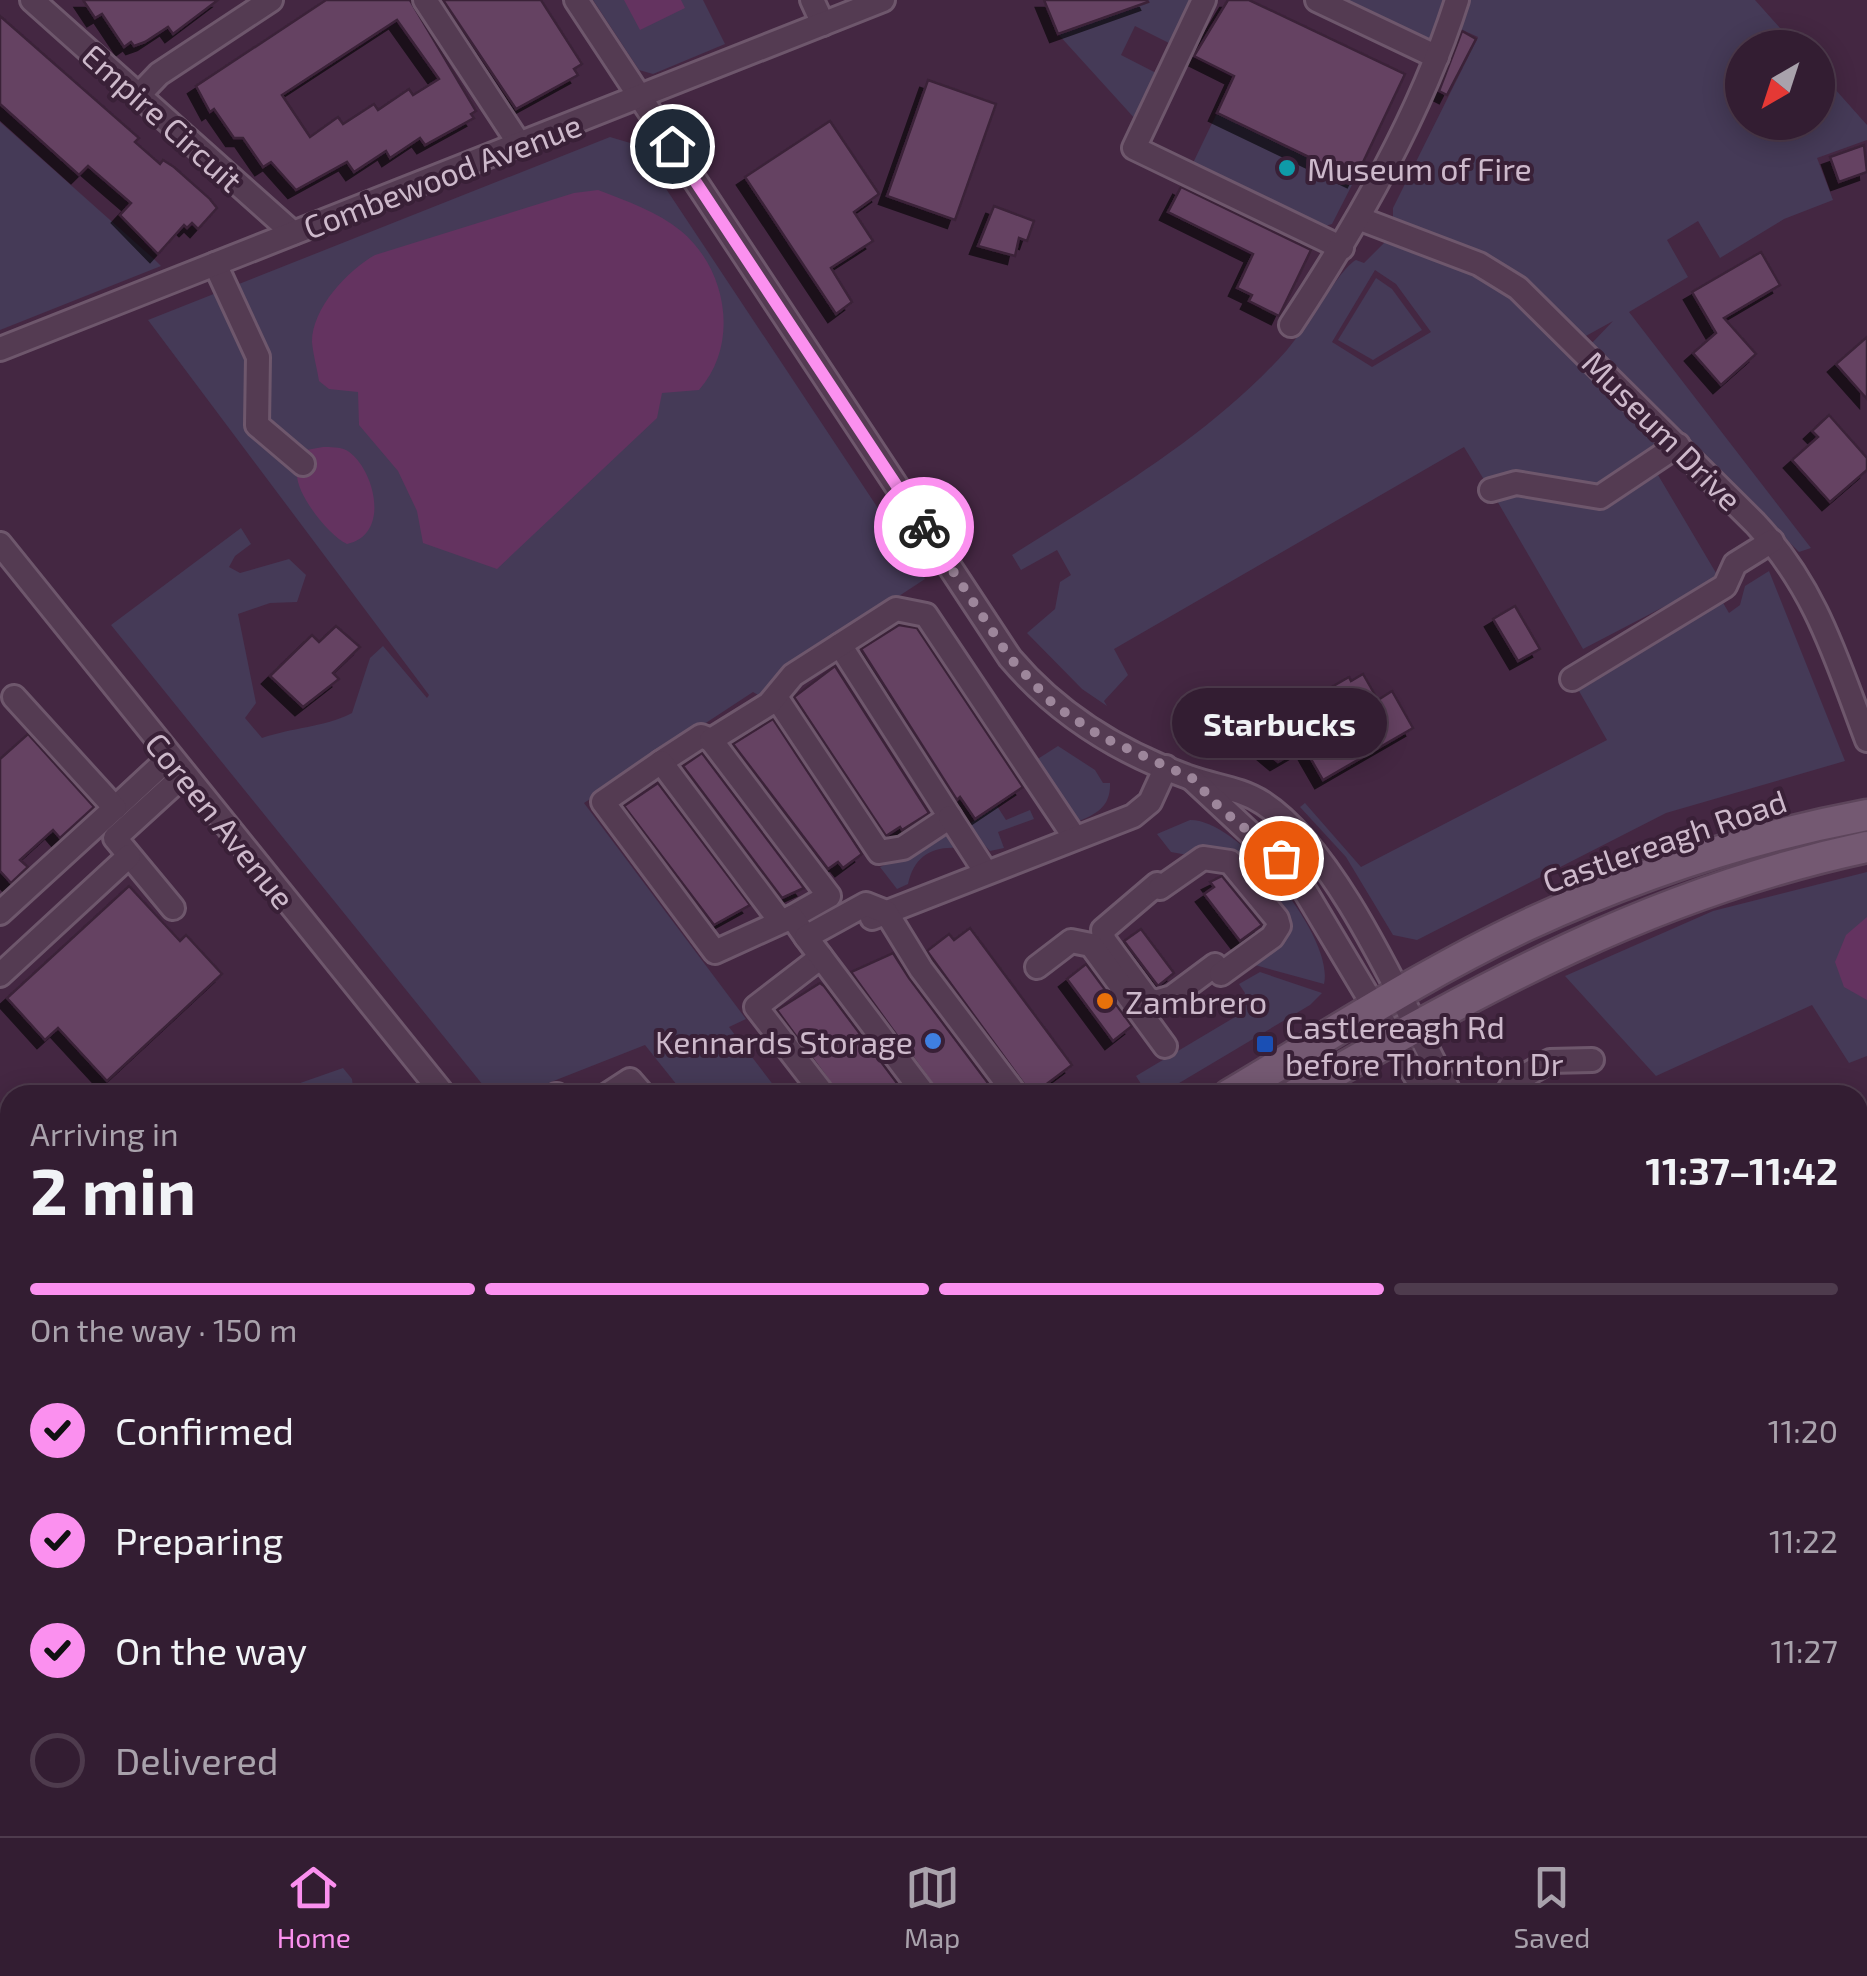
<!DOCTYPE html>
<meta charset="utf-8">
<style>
body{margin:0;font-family:"Exo 2",sans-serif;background:#3e2a3e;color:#f1f3f6;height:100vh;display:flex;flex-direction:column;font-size:38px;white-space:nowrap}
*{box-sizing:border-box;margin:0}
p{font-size:32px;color:#a9a2ac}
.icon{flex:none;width:55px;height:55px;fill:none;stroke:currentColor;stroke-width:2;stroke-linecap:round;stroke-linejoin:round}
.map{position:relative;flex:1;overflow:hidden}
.panel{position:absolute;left:0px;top:1085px;width:1868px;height:752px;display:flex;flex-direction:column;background:#331d32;border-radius:30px 30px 0 0;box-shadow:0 5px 25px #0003,0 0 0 2px #4e3b4d}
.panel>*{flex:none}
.needle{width:65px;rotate:219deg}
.tools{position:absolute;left:1725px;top:30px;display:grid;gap:20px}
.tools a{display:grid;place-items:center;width:110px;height:110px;border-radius:50%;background:#331d32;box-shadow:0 5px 25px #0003,0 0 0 2px #4e3b4d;font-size:50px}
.pin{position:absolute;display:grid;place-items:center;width:85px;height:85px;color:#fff;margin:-42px;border:5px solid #fff;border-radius:50%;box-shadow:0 2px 10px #0007}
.courier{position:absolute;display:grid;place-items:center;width:100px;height:100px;margin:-50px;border:8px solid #fb90ef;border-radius:50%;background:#fff;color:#222;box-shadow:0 2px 12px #0007}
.bubble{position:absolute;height:70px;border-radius:35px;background:#331d32;box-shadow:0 5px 25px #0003,0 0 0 2px #4e3b4d;font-size:32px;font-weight:700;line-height:70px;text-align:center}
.overview em{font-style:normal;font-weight:700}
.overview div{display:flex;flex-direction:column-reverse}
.overview{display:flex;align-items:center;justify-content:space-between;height:170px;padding:0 30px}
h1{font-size:65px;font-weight:700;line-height:75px}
.bar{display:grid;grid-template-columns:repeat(4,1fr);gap:15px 10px;align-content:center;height:120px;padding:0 30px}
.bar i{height:12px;border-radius:8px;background:#4e3b4d}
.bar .on{background:#fb90ef}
.bar p{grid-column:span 4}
ol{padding:0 30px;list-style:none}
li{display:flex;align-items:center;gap:30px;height:110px}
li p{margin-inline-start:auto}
li .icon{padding:10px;border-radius:50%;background:#fb90ef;color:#111;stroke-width:4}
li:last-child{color:#a9a2ac}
li i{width:55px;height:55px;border:5px solid #4e3b4d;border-radius:50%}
.tab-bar{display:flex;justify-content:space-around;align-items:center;height:140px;border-top:2px solid #4e3b4d;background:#331d32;font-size:28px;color:#a9a2ac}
.tab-bar a{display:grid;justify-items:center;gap:5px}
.tab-bar .on{color:#fb90ef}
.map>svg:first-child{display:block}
</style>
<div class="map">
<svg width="1867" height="1836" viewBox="0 0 1867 1836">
<defs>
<filter id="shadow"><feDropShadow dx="-8" dy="8" stdDeviation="0" flood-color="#0009"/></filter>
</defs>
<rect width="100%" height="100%" fill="#442742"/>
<!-- green -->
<g fill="#453a57" fill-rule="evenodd">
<path d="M593,0H703L725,44L653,74L639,70Z"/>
<path d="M1136,0H1195L1173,45L1135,26L1121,55L1160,75L1137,121L1058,34L1137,6Z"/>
<path d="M1336,0H1449L1433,38L1427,40Z"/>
<path d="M1467,0H1755L1797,47L1742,48V122H1818V70L1867,125V140L1817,158L1833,200L1784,219L1720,258L1698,221L1667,240L1688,277L1629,312L1811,548L1799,552L1591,344L1613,321L1584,337L1477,252L1393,218V208L1478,37L1458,28Z"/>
<path d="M1217,113L1355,179L1332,224L1322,227L1192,165Z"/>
<path d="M0,122L155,260L161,266L0,330Z"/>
<path d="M610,137L637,145L925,579L778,675L765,699L753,692L584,803L746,1019L729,1027L781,1095H685L645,1045L518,1095H491L111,625L241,528L251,544L235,556L229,567L240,573L289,559L306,575L297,602L270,603L238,614L256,703L245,718L262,738C294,727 322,728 352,713L370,658L383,646L427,698L429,695L148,320Z"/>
<path d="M1385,242L1452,262L1503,288L1658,442L1597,487L1517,472L1486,483L1464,447L1114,649L1128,675L1104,701L1107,706L1082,689L1027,633L1055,609L1060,582L1071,575L1057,550L1021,570L1012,555C1110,493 1209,437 1287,350C1304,331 1341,267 1356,260L1364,263ZM1375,270L1396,284L1431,332L1372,367L1332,342Z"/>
<path d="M1376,278L1392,289L1422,330L1373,360L1338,340Z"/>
<path d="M1658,475L1719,578L1583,649L1496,499L1512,493L1597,508Z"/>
<path d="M1769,571L1845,761L1666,813L1417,940L1393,935L1346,857L1300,807L1305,803L1361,867L1607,740L1579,691L1722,601L1729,613L1740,605L1745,586Z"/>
<path d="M1058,746L1095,770L1103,783H1110C1111,806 1097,814 1077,822L1033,762Z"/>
<path d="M997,806L1006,820L1030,810L1034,819L998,832L1004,848L990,851L966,826Z"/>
<path d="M1190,820C1239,819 1335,937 1324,984L1255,965L1252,960L1277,942L1242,865L1171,852L1157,834Z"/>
<path d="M944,832L951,834L958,848C931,846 914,857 908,884L897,889L880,867L908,855Z"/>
<path d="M1867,872V1056L1849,1063L1812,1005L1656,1076L1565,976L1713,911Z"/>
<path d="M1260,972L1322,993L1310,1005L1159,1095H1148L1136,1076L1240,1014L1245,993L1239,984Z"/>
<path d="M343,1068L352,1079L354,1095H266Z"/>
<path d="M0,1758L10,1769V1828H63L71,1836H0Z"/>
<path d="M1418,1828H1583L1588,1836H1403Z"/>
</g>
<!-- water -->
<g fill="#643360">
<path d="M624,0H681L685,8L640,30Z"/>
<path d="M598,190C626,201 657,211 681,231C727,269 740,344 699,390L662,393L657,418L497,569L423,543L417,511L398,471L359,425L358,392L329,389L319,381C317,368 313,354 312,342C312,308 348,270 375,255L574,193Z"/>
<path d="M323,447C330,447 340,447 346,450C373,465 393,534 347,544C329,536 297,495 297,475C296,467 300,458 301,451Z"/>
<path d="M1867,917V1000L1844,987L1835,962L1846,935Z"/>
</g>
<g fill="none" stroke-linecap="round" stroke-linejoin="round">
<!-- stream -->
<path stroke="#643360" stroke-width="6" d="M0,1551L10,1562"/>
</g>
<!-- building -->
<g fill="#654362" stroke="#3b2239" stroke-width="2.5" fill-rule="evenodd" filter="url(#shadow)">
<path d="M83,0H218L173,34L168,27L145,42L134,46L131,42L124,47L102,14L95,18Z"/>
<path d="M326,0H410L476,111L471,114L474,118L425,145L420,138L390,158L386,151L354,172L347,162L296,190L271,162L263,167L243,138H234L214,109L210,112L196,86ZM397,20L439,79L413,95L409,89L378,110L374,104L343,124L338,117L310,137L282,95Z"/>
<path d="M443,0H541L582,64L574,69L578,75L516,109Z"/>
<path d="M1044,0H1147L1148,2L1058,34Z"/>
<path d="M1228,0H1249L1405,74L1355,179L1217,113L1234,76L1194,56Z"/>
<path d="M0,16L139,138L135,142L160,164L163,160L174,167L209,198L217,208L198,229L192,223L187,228L184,225L158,254L120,215L131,203L88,166L79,175L0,104Z"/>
<path d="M1462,31L1476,39L1447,95L1439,91Z"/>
<path d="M928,80L996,104L955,220L887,196Z"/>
<path d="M830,121L879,194L854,212L873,241L831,268L852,302L836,314L745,177Z"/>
<path d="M1864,145L1867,172L1839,182L1830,157Z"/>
<path d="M1181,187L1311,250L1279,316L1249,301L1252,295L1237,288L1253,254L1168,212Z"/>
<path d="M994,206L1034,221L1027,241L1019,238L1015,256L978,246Z"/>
<path d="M1761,252L1780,285L1724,318L1756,354L1721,385L1693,353L1716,333L1692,292Z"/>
<path d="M1867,337V399L1836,364Z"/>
<path d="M1829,415L1867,458V470L1830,502L1792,460L1818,437L1812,431Z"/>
<path d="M1515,606L1540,649L1518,661L1493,619Z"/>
<path d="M899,625L917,628L1023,787L975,819L960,797L957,800L861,649Z"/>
<path d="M336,626L360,647L333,673L339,679L303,707L270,676L312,635L319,642Z"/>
<path d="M835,666L929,813L902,830L900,827L886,836L794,697Z"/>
<path d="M1363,674L1378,700L1392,691L1413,728L1323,780L1304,747L1278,762L1260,747L1252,733L1349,677L1351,681Z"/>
<path d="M773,719L862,854L843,868L838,862L828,869L733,744Z"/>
<path d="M28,734L94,807L60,838L53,830L20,860L28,867L11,883L0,871V759Z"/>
<path d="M702,753L804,888L782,898L683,766Z"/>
<path d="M658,783L750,905L714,925L624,806Z"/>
<path d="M1222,876L1262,925L1240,941L1204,894L1214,887L1210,882Z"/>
<path d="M129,886L180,941L186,935L222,974L107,1081L58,1028L45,1040L7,998Z"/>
<path d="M970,928L1072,1065L1032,1095L927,951L949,934L954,940Z"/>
<path d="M1141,929L1174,973L1158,986L1124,941Z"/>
<path d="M893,953L909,978L997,1095H940L851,972Z"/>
<path d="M1086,964L1132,1026L1113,1041L1067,979Z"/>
<path d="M820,983L824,986L906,1095H839L777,1010Z"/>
</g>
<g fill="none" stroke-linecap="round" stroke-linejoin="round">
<defs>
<g id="minor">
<path d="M32,0L293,233"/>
<path d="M425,0L520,145"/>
<path d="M576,0L1010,658C1059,716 1120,753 1191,778C1216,787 1240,788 1263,803C1340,853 1407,1014 1451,1095"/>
<path d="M812,0L823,24"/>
<path d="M1204,0L1134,148L1342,248"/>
<path d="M1317,0L1437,57"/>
<path d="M138,96L159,74L271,0"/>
<path d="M1358,218L1479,264L1518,288L1755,523C1816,588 1836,658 1867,740"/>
<path d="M215,264L258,357L257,425L303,464"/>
<path d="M1291,325C1357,225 1421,114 1457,0"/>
<path d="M0,349L883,0"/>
<path d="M1491,490L1516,483L1600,497L1678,445"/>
<path d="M0,544L444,1095"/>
<path d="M1572,679L1725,586L1735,564L1772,541"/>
<path d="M776,697L879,852L903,848L950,817L840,645"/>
<path d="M661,762L701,736L711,740"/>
<path d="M1192,779L1296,876L1427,1095"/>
<path d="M115,808L170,757"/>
<path d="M950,817L985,871"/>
<path d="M1157,884L1103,930L1104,940L1147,998L1155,1002L1172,997L1215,965"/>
<path d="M1160,888L1203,858L1230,862L1277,919L1279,926L1272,937L1221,974"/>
<path d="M173,908L115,838L184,775"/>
<path d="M0,913L115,808L14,697"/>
<path d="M792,917L829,896L711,740L769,704L793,675L896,609L926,615L1075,838"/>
<path d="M872,918L1133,816L1150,802L1166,767"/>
<path d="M781,922L661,762L603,802L715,952L792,917L806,937"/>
<path d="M821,957L756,1007L824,1095"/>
<path d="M1037,967L1071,941L1091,945L1165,1046"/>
<path d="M0,975L129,856"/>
<path d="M556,1095H557"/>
<path d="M607,1095L630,1080L643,1095"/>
<path d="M925,1095L806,937L866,904L886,912L921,969L1016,1095"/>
<path d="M1506,1095L1514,1082L1550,1061L1592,1060"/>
<path d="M1858,1300L1867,1295"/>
<path d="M0,1623L10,1634"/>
<path d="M1858,1824L1864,1836"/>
<path d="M127,1828L135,1836"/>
<path d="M903,1828L908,1836"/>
<path d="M499,1836L508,1828"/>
<path d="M1382,1836L1397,1828"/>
</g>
<g id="major">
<path d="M1229,1095C1327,1037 1424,973 1527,925C1635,875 1750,837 1867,815"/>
<path d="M1295,1095C1484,987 1651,893 1867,847"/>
<path d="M231,1836L240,1828"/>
<path d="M280,1836L290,1828"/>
</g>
</defs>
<!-- minor casing -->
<use href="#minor" stroke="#6e576c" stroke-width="28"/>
<!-- major casing -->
<use href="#major" stroke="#5d455b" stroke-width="35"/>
<!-- minor -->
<use href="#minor" stroke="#543b52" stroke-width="22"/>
<!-- major -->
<use href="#major" stroke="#745972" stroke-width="30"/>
</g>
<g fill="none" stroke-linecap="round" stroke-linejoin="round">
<!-- done -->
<path stroke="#9d869b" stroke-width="10" stroke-dasharray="0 18" d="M924,527L1010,658L1054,705L1102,737L1192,778L1220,808L1281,858"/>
<!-- route -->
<path stroke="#fb90ef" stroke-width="12" d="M672,146L924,527"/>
</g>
<!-- markers -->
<circle fill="#0f9aa8" stroke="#392037" stroke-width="4" cx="1287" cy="168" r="10"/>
<circle fill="#e8710a" stroke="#392037" stroke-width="4" cx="1105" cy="1001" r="10"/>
<circle fill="#3f7fe0" stroke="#392037" stroke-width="4" cx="933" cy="1041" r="10"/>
<rect fill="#1a4fb4" stroke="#392037" stroke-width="4" x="1255" y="1034" width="20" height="20" rx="5"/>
<g text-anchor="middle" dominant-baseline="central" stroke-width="8" stroke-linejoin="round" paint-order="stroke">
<!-- street labels -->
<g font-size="32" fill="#cdb9cb" stroke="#392037">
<text transform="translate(163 117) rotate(42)">Empire Circuit</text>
<text transform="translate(442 175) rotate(-21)">Combewood Avenue</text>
<text transform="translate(1663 430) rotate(45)">Museum Drive</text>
<text transform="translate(221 820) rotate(51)">Coreen Avenue</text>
<text transform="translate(1664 840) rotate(-19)">Castlereagh Road</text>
</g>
<!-- poi labels -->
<g font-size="32" fill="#cdb9cb" stroke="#392037" text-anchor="start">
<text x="1307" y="168">Museum of Fire</text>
<text x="1125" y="1001">Zambrero</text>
<text x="1285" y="1026">Castlereagh Rd<tspan x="1285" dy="37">before Thornton Dr</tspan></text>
<text x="913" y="1041" text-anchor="end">Kennards Storage</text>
</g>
</g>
</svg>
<div class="tools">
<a><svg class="needle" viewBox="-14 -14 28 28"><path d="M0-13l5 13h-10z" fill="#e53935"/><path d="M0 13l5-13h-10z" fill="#a9a2ac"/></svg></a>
</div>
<div class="pin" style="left:1281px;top:858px;background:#ea580c"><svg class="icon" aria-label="bag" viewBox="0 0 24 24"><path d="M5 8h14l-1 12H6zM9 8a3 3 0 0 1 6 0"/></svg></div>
<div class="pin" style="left:672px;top:146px;background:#1f2937"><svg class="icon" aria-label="home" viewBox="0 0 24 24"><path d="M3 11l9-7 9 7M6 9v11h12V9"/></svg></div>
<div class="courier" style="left:924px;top:527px"><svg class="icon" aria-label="bike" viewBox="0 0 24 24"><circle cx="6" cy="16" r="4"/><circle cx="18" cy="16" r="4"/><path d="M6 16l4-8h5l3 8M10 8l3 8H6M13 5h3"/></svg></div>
<div class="bubble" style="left:1172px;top:688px;width:215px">Starbucks</div>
<section class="panel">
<div class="overview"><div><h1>2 min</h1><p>Arriving in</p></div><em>11:37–11:42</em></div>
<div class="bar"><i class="on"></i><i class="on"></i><i class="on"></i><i></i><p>On the way · 150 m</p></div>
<ol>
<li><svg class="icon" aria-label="check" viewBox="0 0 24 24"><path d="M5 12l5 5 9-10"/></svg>Confirmed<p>11:20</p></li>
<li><svg class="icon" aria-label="check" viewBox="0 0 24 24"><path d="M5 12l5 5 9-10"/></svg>Preparing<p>11:22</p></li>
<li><svg class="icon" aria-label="check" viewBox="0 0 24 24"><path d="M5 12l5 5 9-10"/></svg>On the way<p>11:27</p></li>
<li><i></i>Delivered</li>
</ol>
</section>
</div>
<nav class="tab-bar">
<a class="on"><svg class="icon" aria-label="home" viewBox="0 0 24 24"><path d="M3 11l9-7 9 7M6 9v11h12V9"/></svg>Home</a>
<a><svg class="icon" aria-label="map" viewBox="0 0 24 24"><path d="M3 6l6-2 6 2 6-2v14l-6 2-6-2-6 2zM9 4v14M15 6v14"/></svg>Map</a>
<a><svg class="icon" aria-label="saved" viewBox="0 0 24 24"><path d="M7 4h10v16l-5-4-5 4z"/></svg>Saved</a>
</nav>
